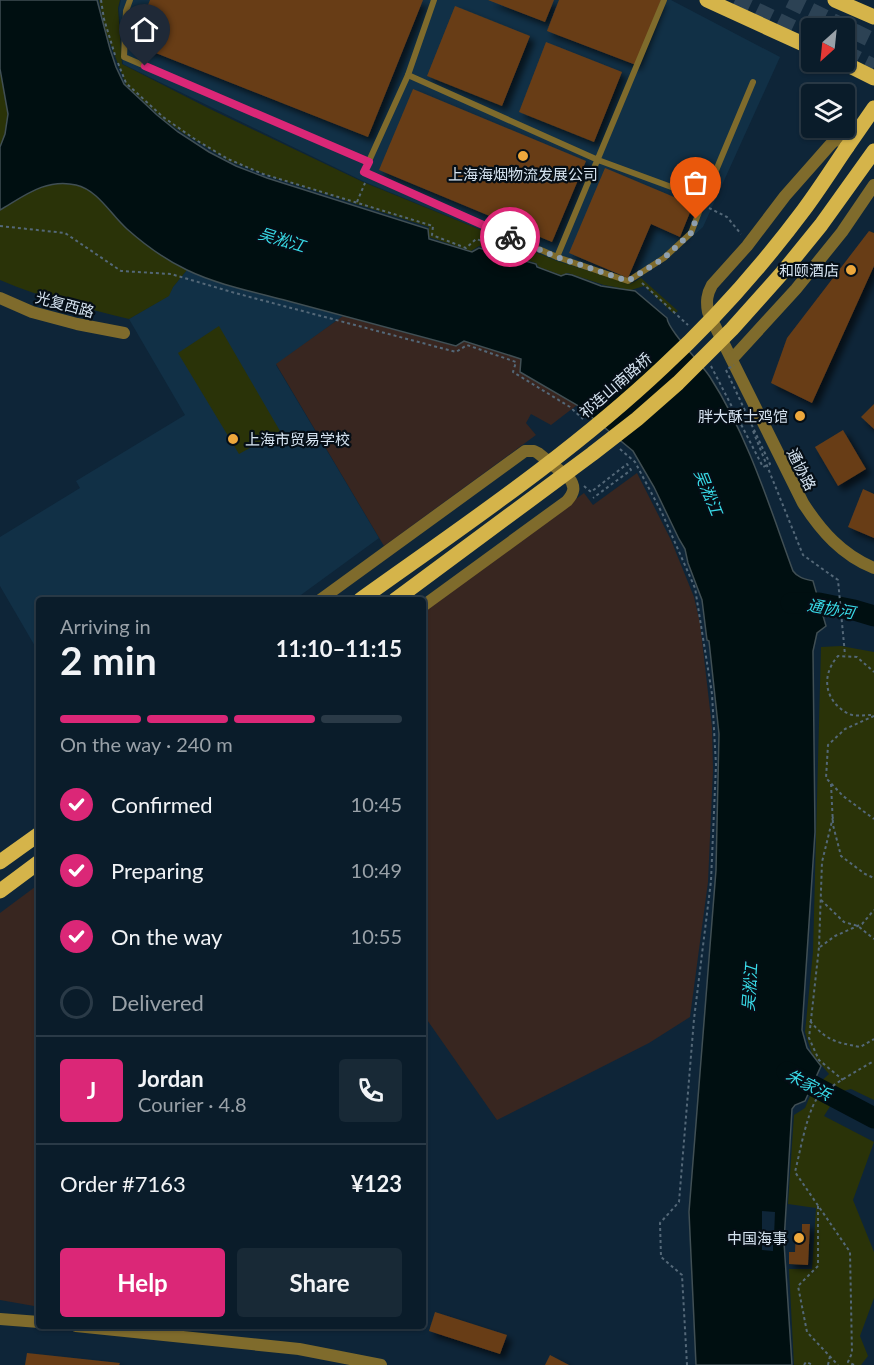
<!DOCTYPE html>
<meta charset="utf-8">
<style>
body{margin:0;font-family:Lato,"Noto Sans SC",sans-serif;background:#182936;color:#f1f3f6;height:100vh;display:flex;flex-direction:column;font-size:22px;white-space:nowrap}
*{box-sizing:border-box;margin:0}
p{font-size:20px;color:#99a1a8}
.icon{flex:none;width:33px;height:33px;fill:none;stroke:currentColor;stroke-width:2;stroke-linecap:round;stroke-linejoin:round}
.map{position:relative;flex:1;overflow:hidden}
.drawer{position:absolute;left:36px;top:597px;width:390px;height:732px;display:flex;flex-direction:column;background:#0a1c2a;border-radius:6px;box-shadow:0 2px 4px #0004,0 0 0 2px #2a3a47}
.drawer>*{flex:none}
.needle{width:39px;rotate:207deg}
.controls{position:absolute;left:801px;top:18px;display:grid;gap:12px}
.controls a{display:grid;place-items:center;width:54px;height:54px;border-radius:6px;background:#0a1c2a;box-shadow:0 2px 4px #0004,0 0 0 2px #2a3a47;font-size:30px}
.pin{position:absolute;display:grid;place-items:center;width:51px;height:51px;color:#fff;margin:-62px -26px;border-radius:50% 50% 50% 0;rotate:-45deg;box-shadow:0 0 6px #0007}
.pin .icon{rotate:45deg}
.courier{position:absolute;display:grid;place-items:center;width:60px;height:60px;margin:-30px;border:4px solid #db2777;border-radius:50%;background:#fff;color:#222;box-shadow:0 2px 8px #0007}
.headline em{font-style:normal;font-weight:700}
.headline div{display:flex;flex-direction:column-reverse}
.headline{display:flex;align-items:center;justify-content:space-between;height:102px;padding:0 24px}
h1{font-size:39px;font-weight:700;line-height:45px}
.bar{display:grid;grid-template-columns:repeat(4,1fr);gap:9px 6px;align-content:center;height:72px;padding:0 24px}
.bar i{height:8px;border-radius:4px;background:#2a3a47}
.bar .current{background:#db2777}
.bar p{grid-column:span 4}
.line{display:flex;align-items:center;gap:15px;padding:0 24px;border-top:2px solid #2a3a47}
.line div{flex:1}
.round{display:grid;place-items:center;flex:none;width:63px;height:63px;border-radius:6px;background:#182936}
ol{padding:0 24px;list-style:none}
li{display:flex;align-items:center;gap:18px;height:66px}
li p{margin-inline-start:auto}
li .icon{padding:6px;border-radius:50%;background:#db2777;color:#fff;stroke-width:4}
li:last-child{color:#99a1a8}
li i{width:33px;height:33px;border:3px solid #2a3a47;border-radius:50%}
.button{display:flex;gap:12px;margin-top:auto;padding:12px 24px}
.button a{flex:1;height:69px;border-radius:6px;background:#db2777;color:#fff;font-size:24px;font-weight:700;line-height:69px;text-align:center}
.button a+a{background:#182936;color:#f1f3f6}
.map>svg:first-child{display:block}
</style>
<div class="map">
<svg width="874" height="1365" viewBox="0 0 874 1365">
<defs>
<filter id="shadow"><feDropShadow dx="5" dy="5" stdDeviation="3" flood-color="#0009"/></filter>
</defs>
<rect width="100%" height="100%" fill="#0e2538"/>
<!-- built -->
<g fill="#113046">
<path d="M121,0H671L780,57L703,227L667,259L630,284L557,261L365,182L131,68L123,64L119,9Z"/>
<path d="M187,270L211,280L343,316L276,365L379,538L294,600H39V653L0,586V537L80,488L76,481L185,415L129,319L168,296L173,287Z"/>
</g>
<!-- industrial -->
<g fill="#382620">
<path d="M343,316L455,346L464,341L521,359L520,372L577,405L551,425L531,414L526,423L536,435L384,546L276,364Z"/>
<path d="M637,473L671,540L694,597L700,623L712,727L713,770L708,882L690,1017L649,1043L497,1120L423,1014V611L584,493L593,505Z"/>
<path d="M39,884V1286L34,1306L0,1300V913Z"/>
</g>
<!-- green -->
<g fill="#2a3308">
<path d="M99,0H120L118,8L122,64L208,108L363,182L557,261L630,284L641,278L678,311L674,314L644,286L631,290L604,285L568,273L561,275L539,267L536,263L479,246L471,251L429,237V227L271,177L229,161L183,133L163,119L126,85L105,30Z"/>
<path d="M0,69L8,114L5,134L0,147Z"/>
<path d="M52,184C63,184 75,183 85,188C101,196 112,215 125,227C144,244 165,258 187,270L173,287L169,296L129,319C85,308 42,298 0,280V210L39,187Z"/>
<path d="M219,326L280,431L239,454L178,353Z"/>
<path d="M841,646L874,652V1100L851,1089L839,1092L824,1116L874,1142L853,1200L874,1252V1298L860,1336L868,1356L861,1365H794L789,1269H812L816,1208L788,1204L794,1115L805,1108L813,1089L829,1074L812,1054L805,1032L813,952L821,647Z"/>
</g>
<!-- water -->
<path fill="#000f11" stroke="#404f54" stroke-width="1.5" d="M0,0H97L110,49L116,67L124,84L157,115L178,132L209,152L236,166L267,178L428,229L429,239L472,252L479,248L536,264L537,267L561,276L566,274L572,275L601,286L635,291L667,318C668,330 701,363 710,377C748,436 769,505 793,571C798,578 805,579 813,581L826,626L817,633L813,651L815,832L802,1030L807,1048L821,1066L805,1101L795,1105L792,1109L784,1242L792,1365H696L689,1212L716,870L719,734L709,641L707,640L702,600L688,563L685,549L679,539L654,487L633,451L577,405L520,372L521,359L464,341L456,346C400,331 344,316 288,301C255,292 218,285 187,270C166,260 145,245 127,229C111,215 98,190 76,185C46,178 24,196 0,210V147L5,134L8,114L0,69Z"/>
<!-- pier -->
<path fill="#0e2538" d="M762,1211L775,1212L774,1237L784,1238V1242H773V1251L762,1250Z"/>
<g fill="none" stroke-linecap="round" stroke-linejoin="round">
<!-- river -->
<g stroke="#000f11" stroke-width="21">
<path d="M791,603H819L854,610L874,616"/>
<path d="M787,1072L874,1118"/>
</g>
</g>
<!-- building -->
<g fill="#673d18" filter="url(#shadow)">
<path d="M150,0H423L368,137L133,44Z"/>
<path d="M488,0H554L545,22Z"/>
<path d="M559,0H661L636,65L547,31Z"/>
<path d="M455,6L530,36L502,106L427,76Z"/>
<path d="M546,42L622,72L594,142L519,112Z"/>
<path d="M413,89L586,161L552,242L379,170Z"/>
<path d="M605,168L693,205L680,237L651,224L628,278L569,253Z"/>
<path d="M869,231L874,233V266L812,403L771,383L787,338Z"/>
<path d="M874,404V429L861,417Z"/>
<path d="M843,430L866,469L838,486L815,447Z"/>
<path d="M863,489L874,494V538L848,527Z"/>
<path d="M802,1224H810L808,1265L789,1264V1252H795L796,1232H802Z"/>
<path d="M435,1312L507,1335L500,1354L429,1331Z"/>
<path d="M27,1353L120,1363L119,1365H25Z"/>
<path d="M550,1355L569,1365H545Z"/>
</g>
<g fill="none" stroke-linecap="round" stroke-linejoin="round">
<!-- trunk-tunnel -->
<g stroke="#2c4254" stroke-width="16" stroke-dasharray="16 8" stroke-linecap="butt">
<path d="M735,0L812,37"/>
<path d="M789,0L874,41"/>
<path d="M844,52L874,67"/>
</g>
<!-- path -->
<g stroke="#546878" stroke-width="2" stroke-dasharray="3 3" stroke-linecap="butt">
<path d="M101,0L104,19L115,55"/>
<path d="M118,63L126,83L163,117L196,140L228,159L263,174L433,226L432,235L466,248L476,239L533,257"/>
<path d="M357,202L365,183"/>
<path d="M709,208L727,217L741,234"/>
<path d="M0,226L65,233L121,271L171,274L235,293L456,352L467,345L516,362L513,372L570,407L583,419"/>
<path d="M642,283L688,325"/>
<path d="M753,431L803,555L838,580L845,655"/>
<path d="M620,449L635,462L662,513L695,588L712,694L716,765L711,881L694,1019L679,1202L660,1223L661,1257L682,1275L687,1365"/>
<path d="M584,486L591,492L627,464L631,470L593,498"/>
<path d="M871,715C864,715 853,717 847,713C824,700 821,675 838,656L857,657L874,672"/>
<path d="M874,716L845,729L828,745L826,778L843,796L874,819"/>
<path d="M831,784L833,825L841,856L865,874L874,878"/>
<path d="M833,817L822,862L819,947L809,1038L819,1060L843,1080"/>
<path d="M821,900L844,922L858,926L874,939"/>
<path d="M820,947L835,936L862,924L874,910"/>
<path d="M810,1021C827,1041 835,1042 860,1047L874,1039"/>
<path d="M818,1206V1266L798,1286L807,1332L838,1365"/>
<path d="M804,1365L806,1362L813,1365"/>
<path d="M828,1365L830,1356"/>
<path d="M854,1365L848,1362L852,1353L850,1252L795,1172C800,1152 806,1117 816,1100C822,1090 862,1068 874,1061"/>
</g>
<!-- service -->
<g stroke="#7f6b2c" stroke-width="6">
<path d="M130,0L126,11L124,57L369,162"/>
<path d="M664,0L557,257L364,172L408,75L598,160L704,199L753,82"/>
<path d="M408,75L434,0"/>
<path d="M557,257L628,281L664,258L691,233L704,199"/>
</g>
<!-- minor -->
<path stroke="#7f6b2c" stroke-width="12" d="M320,600L525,451H534L538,453L569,478C576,487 574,493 567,501L423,606"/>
<!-- tertiary -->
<g stroke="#7f6b2c" stroke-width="12">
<path d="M850,142L835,140L830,145L785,196L747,246L712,285C707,294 706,301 708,312L803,503C821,531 842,555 874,568"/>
<path d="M0,298L32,312L77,324L124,333"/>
<path d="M732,359L796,289L842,232L874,185"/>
<path d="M0,1319L39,1322"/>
<path d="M76,1326L299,1349L381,1365"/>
</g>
<!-- primary -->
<g stroke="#d5b44a" stroke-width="15">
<path d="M707,0L812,48"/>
<path d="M835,0L874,17"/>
<path d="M842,62L874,78"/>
<path d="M847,147L874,108"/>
<path d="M0,862L39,834"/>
<path d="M0,891L39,862"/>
</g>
<!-- path-bridge -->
<path stroke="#546878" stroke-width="2" stroke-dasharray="3 3" stroke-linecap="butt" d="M711,366L763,467L770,464L726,370L734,365"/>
<!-- primary-bridge -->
<g stroke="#d5b44a" stroke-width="15">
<path d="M360,600C462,527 571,454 663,367C714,320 761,267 803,211C818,191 832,169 847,147"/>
<path d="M395,600L592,454L637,419L678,383L732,329L782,273L821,225L874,151"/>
</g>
</g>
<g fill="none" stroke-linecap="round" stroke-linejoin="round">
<!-- done -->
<path stroke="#8fa0b0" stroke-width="6" stroke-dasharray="0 10.8" d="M510,237L557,257L628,281L664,258L691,233L696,219"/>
<!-- route -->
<path stroke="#db2777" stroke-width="8" d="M145,66L369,162L364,172L510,237"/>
</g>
<!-- markers -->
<g fill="#eea83c" stroke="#050e16" stroke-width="2">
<circle cx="523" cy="156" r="6"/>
<circle cx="851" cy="270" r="6"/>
<circle cx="800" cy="416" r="6"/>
<circle cx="233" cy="439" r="6"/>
<circle cx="799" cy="1238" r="6"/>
</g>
<g text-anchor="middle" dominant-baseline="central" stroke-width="4.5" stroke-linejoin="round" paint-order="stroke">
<!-- poi labels -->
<g font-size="15" fill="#d5e3f0" stroke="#050e16" text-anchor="end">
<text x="523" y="174" text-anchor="middle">上海海烟物流发展公司</text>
<text x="839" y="270">和颐酒店</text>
<text x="788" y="416">胖大酥士鸡馆</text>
<text x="245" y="439" text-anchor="start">上海市贸易学校</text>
<text x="787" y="1238">中国海事</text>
</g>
<!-- street labels -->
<g font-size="15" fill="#d5e3f0" stroke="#050e16">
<text transform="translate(65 304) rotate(15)">光复西路</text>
<text transform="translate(615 385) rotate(-41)">祁连山南路桥</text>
<text transform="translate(802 469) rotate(63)">通协路</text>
</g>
<!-- water labels -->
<g font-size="16" font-style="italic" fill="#39dae7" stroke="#050e16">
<text transform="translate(282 239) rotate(17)">吴淞江</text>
<text transform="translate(709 492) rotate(68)">吴淞江</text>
<text transform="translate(831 608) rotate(10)">通协河</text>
<text transform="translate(749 987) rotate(-86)">吴淞江</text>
<text transform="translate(809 1084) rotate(28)">朱家浜</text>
</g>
</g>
</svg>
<div class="controls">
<a><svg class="needle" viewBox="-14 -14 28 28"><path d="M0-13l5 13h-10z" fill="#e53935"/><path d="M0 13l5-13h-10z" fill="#99a1a8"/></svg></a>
<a><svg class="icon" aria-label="layers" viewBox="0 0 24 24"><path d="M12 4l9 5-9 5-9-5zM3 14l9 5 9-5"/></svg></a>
</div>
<div class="pin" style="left:696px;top:219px;background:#ea580c"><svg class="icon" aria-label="bag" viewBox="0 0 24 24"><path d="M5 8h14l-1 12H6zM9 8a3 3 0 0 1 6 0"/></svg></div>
<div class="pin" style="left:145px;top:66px;background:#1f2937"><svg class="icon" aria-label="home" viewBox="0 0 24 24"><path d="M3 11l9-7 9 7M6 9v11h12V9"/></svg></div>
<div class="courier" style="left:510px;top:237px"><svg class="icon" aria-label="bike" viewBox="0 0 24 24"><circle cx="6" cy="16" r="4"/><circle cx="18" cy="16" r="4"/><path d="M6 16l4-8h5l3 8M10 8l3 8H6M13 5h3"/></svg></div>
<section class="drawer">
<div class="headline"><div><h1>2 min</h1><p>Arriving in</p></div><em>11:10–11:15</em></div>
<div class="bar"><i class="current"></i><i class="current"></i><i class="current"></i><i></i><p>On the way · 240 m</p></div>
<ol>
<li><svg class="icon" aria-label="check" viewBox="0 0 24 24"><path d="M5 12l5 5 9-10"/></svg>Confirmed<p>10:45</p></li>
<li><svg class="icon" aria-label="check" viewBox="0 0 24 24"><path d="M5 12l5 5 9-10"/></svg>Preparing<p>10:49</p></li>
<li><svg class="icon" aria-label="check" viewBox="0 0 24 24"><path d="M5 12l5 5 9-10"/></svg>On the way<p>10:55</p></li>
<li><i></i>Delivered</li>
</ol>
<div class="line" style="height:108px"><b class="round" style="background:#db2777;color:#fff">J</b><div><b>Jordan</b><p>Courier · 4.8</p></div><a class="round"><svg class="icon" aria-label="phone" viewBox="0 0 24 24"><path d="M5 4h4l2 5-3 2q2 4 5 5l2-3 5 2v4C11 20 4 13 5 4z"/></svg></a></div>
<div class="line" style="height:78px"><div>Order #7163</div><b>¥123</b></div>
<div class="button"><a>Help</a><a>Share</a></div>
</section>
</div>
